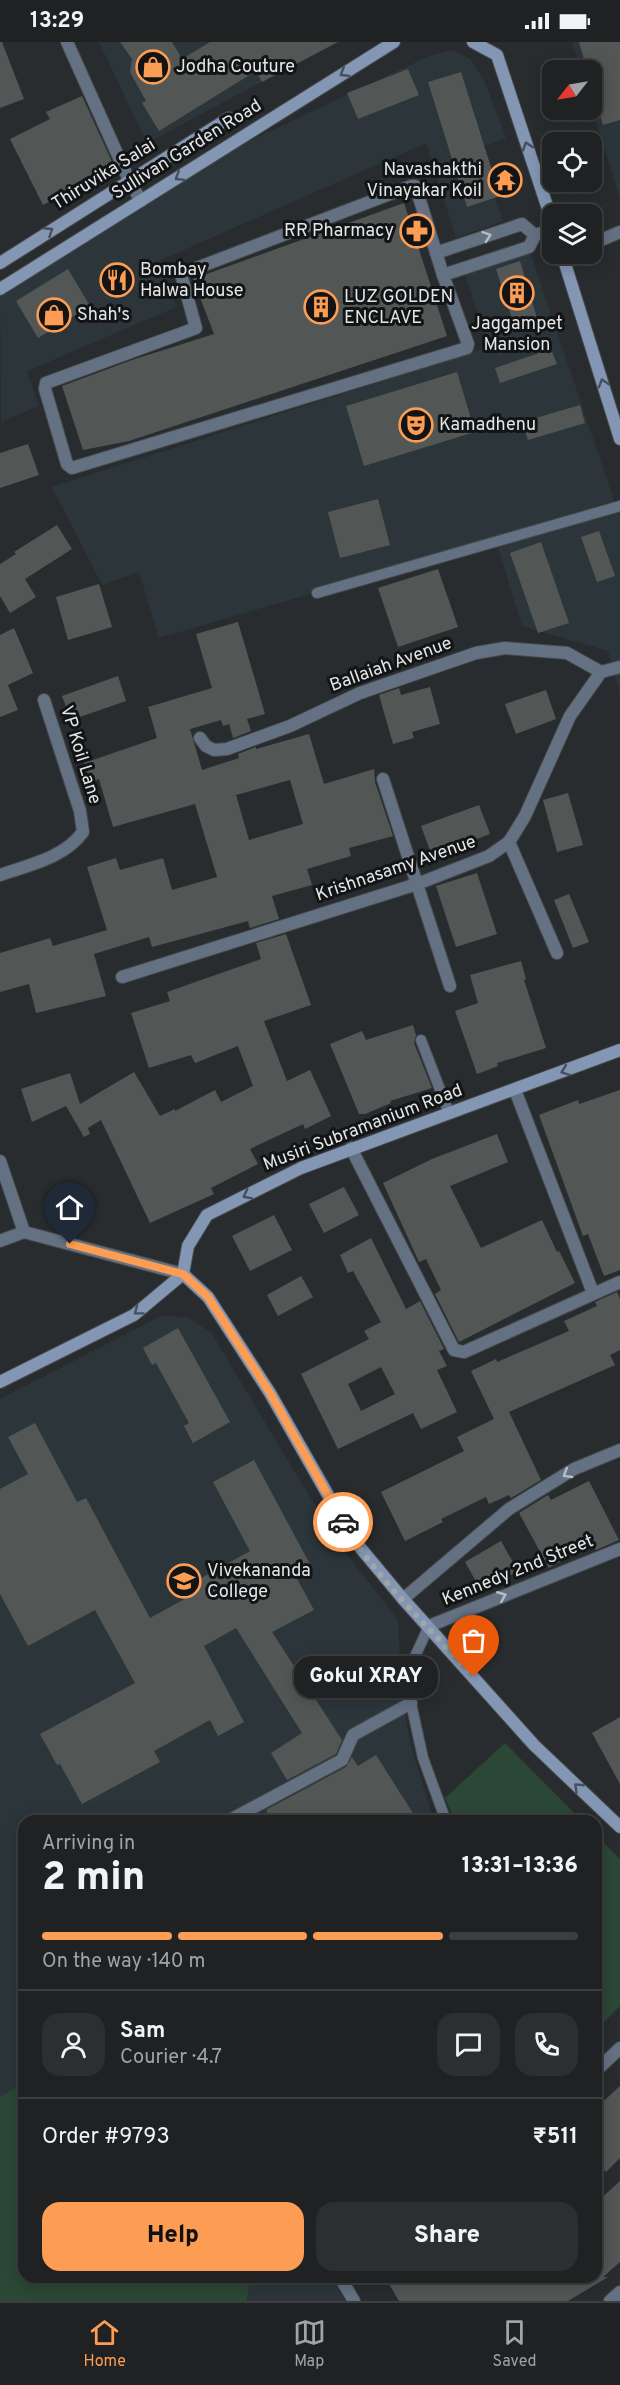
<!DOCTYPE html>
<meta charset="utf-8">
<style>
body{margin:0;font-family:Overpass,sans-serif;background:#2c2e2f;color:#f1f3f6;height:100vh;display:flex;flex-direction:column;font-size:22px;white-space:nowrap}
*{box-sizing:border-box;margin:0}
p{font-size:20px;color:#a1a3a5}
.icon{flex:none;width:33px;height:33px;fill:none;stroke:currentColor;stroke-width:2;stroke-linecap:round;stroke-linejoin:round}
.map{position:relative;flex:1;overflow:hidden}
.side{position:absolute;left:18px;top:1773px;width:584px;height:468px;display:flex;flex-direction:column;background:#1f2122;border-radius:18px;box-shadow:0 3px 15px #0003,0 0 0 2px #3c3e40}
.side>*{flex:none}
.needle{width:39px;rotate:239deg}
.fabs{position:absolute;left:542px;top:18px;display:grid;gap:12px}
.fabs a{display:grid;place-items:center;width:60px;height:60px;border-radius:12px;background:#1f2122;box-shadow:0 3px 15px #0003,0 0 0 2px #3c3e40;font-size:30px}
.pin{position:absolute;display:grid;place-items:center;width:51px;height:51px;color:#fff;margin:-62px -26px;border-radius:50% 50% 50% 0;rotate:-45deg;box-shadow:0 0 6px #0007}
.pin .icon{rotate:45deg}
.courier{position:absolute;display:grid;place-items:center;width:60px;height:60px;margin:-30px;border:4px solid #fc9d53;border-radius:50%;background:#fff;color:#222;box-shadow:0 2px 8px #0007}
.bubble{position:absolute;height:42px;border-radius:18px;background:#1f2122;box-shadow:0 3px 15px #0003,0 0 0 2px #3c3e40;font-size:20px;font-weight:800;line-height:42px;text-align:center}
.overview em{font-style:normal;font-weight:800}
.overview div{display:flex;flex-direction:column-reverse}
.overview{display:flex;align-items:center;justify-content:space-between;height:102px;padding:0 24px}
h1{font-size:39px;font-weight:800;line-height:45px}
.bar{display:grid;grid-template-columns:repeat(4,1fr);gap:9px 6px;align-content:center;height:72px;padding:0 24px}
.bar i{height:8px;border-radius:4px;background:#3c3e40}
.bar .on{background:#fc9d53}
.bar p{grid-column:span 4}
.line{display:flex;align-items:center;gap:15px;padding:0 24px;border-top:2px solid #3c3e40}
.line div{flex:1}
.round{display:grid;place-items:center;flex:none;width:63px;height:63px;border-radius:18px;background:#2c2e2f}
.primary-button{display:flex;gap:12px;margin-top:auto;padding:12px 24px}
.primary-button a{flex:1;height:69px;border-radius:18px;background:#fc9d53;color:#111;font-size:24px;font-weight:800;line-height:69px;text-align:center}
.primary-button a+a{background:#2c2e2f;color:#f1f3f6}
.status{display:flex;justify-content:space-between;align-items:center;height:42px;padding:0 30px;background:#1f2122;direction:ltr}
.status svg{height:16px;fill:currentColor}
.dock{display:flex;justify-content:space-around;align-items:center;height:84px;border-top:2px solid #3c3e40;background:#1f2122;font-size:16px;color:#a1a3a5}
.dock a{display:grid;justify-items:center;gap:3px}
.dock .on{color:#fc9d53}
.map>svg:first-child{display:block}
</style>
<div class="status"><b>13:29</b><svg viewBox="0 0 49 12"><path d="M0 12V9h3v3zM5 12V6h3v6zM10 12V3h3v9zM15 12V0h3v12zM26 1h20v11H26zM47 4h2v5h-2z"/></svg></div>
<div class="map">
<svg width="620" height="2259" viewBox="0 0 620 2259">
<rect width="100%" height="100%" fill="#292c2e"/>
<!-- built -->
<g fill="#2c363a">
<path d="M99,0H336L147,101Z"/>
<path d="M572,0H620V157L591,62V28H581Z"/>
<path d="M452,8L470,17L484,38L506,96L478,106L503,179L456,196L426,101L161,218L176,265L27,329L39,364L1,380L0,248L155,144L429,14Z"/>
<path d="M530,210L620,476V652L608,609L522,584L496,498L159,596L139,530L102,543L52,445L488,305L465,232Z"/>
<path d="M163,1273L188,1276L211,1290L337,1500L398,1578L401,1651L411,1705L434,1779H24V2235H331L345,2259H0V1357Z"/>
</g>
<!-- green -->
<g fill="#2b4736">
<path d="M505,1701L582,1779H455L445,1756Z"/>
<path d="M596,1793L620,1817V1964L596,1988Z"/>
<path d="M24,2041V2235H251L246,2259H0V2055Z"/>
</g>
<!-- building -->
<g fill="#525756" fill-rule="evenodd">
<path d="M0,0H2L24,57L0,66Z"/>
<path d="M120,0H172L182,17L210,0H338L262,40L256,29L159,89L142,61L146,59L130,30L132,17Z"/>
<path d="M579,0H620V78L603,83L591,41V28H587Z"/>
<path d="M408,27L419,53L358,77L347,51Z"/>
<path d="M461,30L500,154L467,165L428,40Z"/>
<path d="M82,54L114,124L72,143L74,147L43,163L10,97L50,77L46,70Z"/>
<path d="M404,161L447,294L129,399L83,408L62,344L132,318L214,292L193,237Z"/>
<path d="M520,219L537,276L514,283L496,227Z"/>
<path d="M68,227L90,264L38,296L16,259Z"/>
<path d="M551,307L557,322L500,341L495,326Z"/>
<path d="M457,330L475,390L364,424L346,364Z"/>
<path d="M580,363L585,381L528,398L522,380Z"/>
<path d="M28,402L39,433L0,446V411Z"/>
<path d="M378,457L390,503L340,516L328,470Z"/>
<path d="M57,483L72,507L25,537L36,555L10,571L0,554V522L16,512L14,510Z"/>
<path d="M599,489L615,534L597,540L581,495Z"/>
<path d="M541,500L569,581L538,591L510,511Z"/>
<path d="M438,527L458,585L398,605L378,546Z"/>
<path d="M99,542L112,585L68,598L56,555Z"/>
<path d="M238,580L265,672L247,677L251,689L233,696L229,682L223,684L221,678L190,687L202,728L239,716L238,712L256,705V707L309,692L324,742L374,727L375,740L393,794L349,806L351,814L307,827L312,843L272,854L279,877L250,886L248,879L152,905L149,895L94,912L106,954L36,971L29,942L0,950V911L50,896L53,904L107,888L87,825L116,816L120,828L163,816L172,848L217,835L195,762L113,785L99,737L91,740L84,721L157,696L148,665L212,646L196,592ZM290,738L303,782L249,798L236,753Z"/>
<path d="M14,586L33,631L8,643L18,668L0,675V593Z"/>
<path d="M118,634L126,659L71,678L62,654Z"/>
<path d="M430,645L440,682L412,690L414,696L393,702L379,653L399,646L401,653Z"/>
<path d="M546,648L556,677L516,692L505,662Z"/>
<path d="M568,751L583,803L557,810L543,758Z"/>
<path d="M479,763L490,792L432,814L421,784Z"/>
<path d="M477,831L497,892L456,905L436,844Z"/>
<path d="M569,852L589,900L573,906L554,858Z"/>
<path d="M286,892L311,963L264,979L287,1039L310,1028L331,1074L305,1087L303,1082L250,1107L258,1122L211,1146L214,1152L150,1181L101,1078L88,1086L90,1092L84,1095L66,1064L32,1080L21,1047L70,1031L80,1062L134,1030L160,1074L175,1067V1069L215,1048L221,1060L253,1044L238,1004L195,1021L191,1013L149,1026L131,971L170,959L167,950L261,917L256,901Z"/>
<path d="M521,919L526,937L524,938L546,1006L497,1021L498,1024L477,1032L455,969L478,961L470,933Z"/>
<path d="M413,983L416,993L414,1001L432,1046L390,1059L391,1061L365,1072H359L330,1002L362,989L366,998Z"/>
<path d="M620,1048V1228L604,1234L588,1192L583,1194L539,1073L578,1058L579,1062Z"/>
<path d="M497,1092L508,1120L450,1144L481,1206L542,1178L557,1210L559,1209L575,1241L459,1300L435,1252L441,1248L426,1217L419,1220L383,1141L432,1117Z"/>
<path d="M344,1145L359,1173L324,1191L309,1162Z"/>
<path d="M274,1173L292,1208L250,1229L232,1194Z"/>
<path d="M371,1196L406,1267L420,1259L444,1307L439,1309L447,1324L437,1328L457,1370L421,1387L413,1371L338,1407L301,1332L369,1297L364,1289L381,1280L353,1229L348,1231L340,1213ZM381,1325L395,1352L361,1369L348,1342Z"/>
<path d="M301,1234L313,1255L278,1274L267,1253Z"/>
<path d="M617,1250L620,1257V1308L610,1313L615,1323L509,1370L541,1438L511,1456L509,1453L489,1462L486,1455L441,1477L443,1480L405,1499L381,1450L464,1409L457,1395L494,1377L471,1329L496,1317L497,1320L569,1289L564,1279L597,1264L595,1260Z"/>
<path d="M178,1286L230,1380L193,1401L184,1384L189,1381L156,1321L152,1323L143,1306Z"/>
<path d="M35,1381L77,1460L86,1456L150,1576L190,1554L185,1545L250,1509L213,1440L254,1418L312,1526L296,1535L314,1568L272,1590L342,1698L336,1712L287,1738L271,1711L302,1691L236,1586L204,1604L244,1680L218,1694L210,1678L154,1709L160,1720L82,1762L60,1722L57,1723L40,1692L135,1641L95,1568L28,1604L0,1552V1447L28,1432L8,1395Z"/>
<path d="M589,1439L619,1498L596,1508L593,1501L549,1526L519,1471L548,1453L551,1458Z"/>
<path d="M501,1499L518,1529L482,1550L465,1520Z"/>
<path d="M620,1675V1742L592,1691Z"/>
<path d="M376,1713L418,1779H272L266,1768L346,1725L352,1715L358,1724Z"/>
<path d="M620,2044V2116L606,2130L596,2119V2066Z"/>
<path d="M620,2139V2220L603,2235H608L568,2259H399L385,2235H596V2161Z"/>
</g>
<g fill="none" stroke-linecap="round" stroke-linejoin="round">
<defs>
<g id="lane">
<path d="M317,551L620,464"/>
<path d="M421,998L449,1071"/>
<path d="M429,1584L411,1623V1661L423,1716L446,1779"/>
</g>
<g id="street">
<path d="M67,0L129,138L141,159"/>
<path d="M411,144H415L417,149L443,233L468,302L467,306L72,426L67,422L45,347L46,341L196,286L181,232Z"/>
<path d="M591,175L593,174"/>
<path d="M601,198L620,190"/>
<path d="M436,211L522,182L535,193"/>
<path d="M443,233L529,205L535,193L552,188"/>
<path d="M200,696L206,704L214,708L227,707L290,684L360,651L476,611L505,606L567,611L601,630"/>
<path d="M383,737L450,944"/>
<path d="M509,800L557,911"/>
<path d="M0,833C29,823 64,816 83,790L80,769L44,658"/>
<path d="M122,935L417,842L489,814L509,800L525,774L570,674L601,630L620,625"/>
<path d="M515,1048L593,1251"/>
<path d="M351,1106L454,1308L464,1310L620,1240"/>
<path d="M0,1119L24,1190"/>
<path d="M24,1190L183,1232"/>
<path d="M0,1199L24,1190"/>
<path d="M403,1557L509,1467L574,1427L620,1408"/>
<path d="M429,1584L620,1507"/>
<path d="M228,1779L342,1718L353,1693L411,1661"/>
<path d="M596,2029L620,2006"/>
<path d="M340,2235L354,2259"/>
<path d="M610,2259L620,2250"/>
</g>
<g id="secondary">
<path d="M473,0L497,13L552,179"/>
<path d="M562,212L620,397"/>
<path d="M0,221L229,76"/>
<path d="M0,247L394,0"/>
<path d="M183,1232L208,1255L228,1286L270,1351L353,1497L403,1557L534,1703L620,1785"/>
<path d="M183,1232L188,1204L207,1173L301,1126L620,1008"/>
<path d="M0,1340L134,1273L183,1232"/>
</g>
</defs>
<!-- lane casing -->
<use href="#lane" stroke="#474a4c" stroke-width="12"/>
<!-- street casing -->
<use href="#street" stroke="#474a4c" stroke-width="14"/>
<!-- secondary casing -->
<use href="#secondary" stroke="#474a4c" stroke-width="14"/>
<!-- lane -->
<use href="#lane" stroke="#647183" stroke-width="10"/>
<!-- street -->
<use href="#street" stroke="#647183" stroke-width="12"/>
<!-- secondary -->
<use href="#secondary" stroke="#8397b4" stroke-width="12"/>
</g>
<!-- one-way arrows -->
<defs><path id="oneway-chevron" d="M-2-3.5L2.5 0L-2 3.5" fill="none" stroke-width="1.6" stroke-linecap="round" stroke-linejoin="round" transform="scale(1.5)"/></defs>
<g stroke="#454f5d">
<use href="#oneway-chevron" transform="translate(344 31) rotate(148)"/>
<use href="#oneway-chevron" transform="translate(527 104) rotate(-108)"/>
<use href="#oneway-chevron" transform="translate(179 135) rotate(148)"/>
<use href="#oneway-chevron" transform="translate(49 189) rotate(-33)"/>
<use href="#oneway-chevron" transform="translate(603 341) rotate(-107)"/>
<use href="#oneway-chevron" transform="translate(565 1029) rotate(159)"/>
<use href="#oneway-chevron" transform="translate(247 1153) rotate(153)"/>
<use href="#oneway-chevron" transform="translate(138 1269) rotate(143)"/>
<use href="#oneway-chevron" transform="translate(578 1745) rotate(-136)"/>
</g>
<g stroke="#b7bdc4">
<use href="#oneway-chevron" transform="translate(487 194) rotate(-19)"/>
<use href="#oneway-chevron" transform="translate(567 1432) rotate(149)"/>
<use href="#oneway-chevron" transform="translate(502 1554) rotate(-22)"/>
</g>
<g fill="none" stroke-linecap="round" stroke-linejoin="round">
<!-- done -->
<path stroke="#a3a5a6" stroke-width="6" stroke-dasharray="0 10.8" d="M343,1480C375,1536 431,1587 474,1635"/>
<!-- route -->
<path stroke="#fc9d53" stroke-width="8" d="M70,1202L183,1232L208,1255L270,1351L343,1480"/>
</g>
<!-- icons -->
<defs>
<symbol id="shop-ring" viewBox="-11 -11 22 22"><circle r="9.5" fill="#131415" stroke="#fc9d53" stroke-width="1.5"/><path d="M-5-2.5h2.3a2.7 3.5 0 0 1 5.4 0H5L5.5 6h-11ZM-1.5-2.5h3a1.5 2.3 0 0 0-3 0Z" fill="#fc9d53"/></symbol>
<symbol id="temple-ring" viewBox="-11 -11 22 22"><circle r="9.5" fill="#131415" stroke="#fc9d53" stroke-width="1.5"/><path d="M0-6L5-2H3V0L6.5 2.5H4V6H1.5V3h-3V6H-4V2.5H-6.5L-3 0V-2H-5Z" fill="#fc9d53"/></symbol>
<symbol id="pharmacy-ring" viewBox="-11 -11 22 22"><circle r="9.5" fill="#131415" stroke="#fc9d53" stroke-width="1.5"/><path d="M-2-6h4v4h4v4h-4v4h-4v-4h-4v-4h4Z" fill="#fc9d53"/></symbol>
<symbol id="restaurant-ring" viewBox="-11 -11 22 22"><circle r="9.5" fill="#131415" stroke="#fc9d53" stroke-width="1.5"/><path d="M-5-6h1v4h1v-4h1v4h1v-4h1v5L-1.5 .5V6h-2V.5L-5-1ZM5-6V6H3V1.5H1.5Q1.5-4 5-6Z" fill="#fc9d53"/></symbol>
<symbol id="building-ring" viewBox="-11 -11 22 22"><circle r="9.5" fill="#131415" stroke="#fc9d53" stroke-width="1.5"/><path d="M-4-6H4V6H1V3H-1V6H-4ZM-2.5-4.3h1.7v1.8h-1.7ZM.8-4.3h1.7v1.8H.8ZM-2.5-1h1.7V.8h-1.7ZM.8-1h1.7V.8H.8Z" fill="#fc9d53"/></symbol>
<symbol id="theatre-ring" viewBox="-11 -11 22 22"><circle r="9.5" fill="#131415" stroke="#fc9d53" stroke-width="1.5"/><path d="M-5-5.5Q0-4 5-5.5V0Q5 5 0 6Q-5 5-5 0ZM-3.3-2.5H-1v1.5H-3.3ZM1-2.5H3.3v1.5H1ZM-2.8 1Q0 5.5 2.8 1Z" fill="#fc9d53"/></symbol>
<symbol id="university-ring" viewBox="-11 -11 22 22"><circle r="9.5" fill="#131415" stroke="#fc9d53" stroke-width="1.5"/><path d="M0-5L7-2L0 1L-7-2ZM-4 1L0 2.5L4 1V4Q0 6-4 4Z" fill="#fc9d53"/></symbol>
</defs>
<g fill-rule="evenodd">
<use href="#shop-ring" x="134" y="6" width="38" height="38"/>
<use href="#temple-ring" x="486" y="119" width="38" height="38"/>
<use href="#pharmacy-ring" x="398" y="170" width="38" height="38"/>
<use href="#restaurant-ring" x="98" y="219" width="38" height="38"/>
<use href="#building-ring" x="498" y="232" width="38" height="38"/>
<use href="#building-ring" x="302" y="246" width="38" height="38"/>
<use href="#shop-ring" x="35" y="254" width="38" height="38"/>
<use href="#theatre-ring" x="397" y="364" width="38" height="38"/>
<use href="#university-ring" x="165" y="1520" width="38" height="38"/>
</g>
<g text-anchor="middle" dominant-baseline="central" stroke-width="6" stroke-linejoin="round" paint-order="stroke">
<!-- poi labels -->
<g font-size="18" fill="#e4e6e7" stroke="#131415" text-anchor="start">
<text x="176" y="25">Jodha Couture</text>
<text x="482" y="128" text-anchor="end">Navashakthi<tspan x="482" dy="21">Vinayakar Koil</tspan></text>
<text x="394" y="189" text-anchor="end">RR Pharmacy</text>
<text x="140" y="228">Bombay<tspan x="140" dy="21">Halwa House</tspan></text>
<text x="344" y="255">LUZ GOLDEN<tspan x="344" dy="21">ENCLAVE</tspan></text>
<text x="77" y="273">Shah's</text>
<text x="517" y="282" text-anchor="middle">Jaggampet<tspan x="517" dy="21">Mansion</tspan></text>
<text x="439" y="383">Kamadhenu</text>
<text x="207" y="1529">Vivekananda<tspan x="207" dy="21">College</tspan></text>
</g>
<!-- street labels -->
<g font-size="18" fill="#e4e6e7" stroke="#131415">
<text transform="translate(187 108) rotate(-32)">Sullivan Garden Road</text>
<text transform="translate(104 133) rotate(-32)">Thiruvika Salai</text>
<text transform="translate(391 623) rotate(-20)">Ballaiah Avenue</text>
<text transform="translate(80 713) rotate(73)">VP Koil Lane</text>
<text transform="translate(396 827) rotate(-19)">Krishnasamy Avenue</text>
<text transform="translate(363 1086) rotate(-21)">Musiri Subramanium Road</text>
<text transform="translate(518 1529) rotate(-22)">Kennedy 2nd Street</text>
</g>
</g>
</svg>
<div class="fabs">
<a><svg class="needle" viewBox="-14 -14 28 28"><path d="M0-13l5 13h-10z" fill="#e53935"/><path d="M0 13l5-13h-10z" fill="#a1a3a5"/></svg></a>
<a><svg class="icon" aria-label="locate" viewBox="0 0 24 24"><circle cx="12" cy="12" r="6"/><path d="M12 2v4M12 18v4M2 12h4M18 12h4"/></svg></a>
<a><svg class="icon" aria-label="layers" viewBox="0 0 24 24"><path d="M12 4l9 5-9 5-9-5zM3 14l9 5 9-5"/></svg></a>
</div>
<div class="pin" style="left:474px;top:1635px;background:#ea580c"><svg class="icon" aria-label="bag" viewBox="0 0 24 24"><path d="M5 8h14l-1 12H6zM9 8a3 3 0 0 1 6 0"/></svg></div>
<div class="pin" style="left:70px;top:1202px;background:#1f2937"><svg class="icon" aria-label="home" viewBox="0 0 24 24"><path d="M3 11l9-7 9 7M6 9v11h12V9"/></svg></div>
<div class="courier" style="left:343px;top:1480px"><svg class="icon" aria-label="car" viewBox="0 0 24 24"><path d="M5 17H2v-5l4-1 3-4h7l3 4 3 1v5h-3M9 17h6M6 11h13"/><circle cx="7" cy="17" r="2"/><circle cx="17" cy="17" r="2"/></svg></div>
<div class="bubble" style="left:294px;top:1614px;width:144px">Gokul XRAY</div>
<section class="side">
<div class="overview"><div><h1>2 min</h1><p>Arriving in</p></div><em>13:31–13:36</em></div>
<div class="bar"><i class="on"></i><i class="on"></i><i class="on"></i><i></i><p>On the way · 140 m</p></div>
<div class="line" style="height:108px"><a class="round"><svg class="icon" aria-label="person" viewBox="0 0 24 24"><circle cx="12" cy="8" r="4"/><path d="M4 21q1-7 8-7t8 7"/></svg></a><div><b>Sam</b><p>Courier · 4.7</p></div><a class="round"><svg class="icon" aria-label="chat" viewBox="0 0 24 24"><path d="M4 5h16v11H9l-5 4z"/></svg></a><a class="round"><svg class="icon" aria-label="phone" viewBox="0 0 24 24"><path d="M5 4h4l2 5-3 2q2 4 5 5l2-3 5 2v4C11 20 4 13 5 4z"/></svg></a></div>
<div class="line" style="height:78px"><div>Order #9793</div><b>₹511</b></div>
<div class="primary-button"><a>Help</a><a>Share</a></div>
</section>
</div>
<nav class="dock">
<a class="on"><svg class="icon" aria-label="home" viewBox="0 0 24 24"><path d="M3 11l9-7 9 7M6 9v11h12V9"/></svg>Home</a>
<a><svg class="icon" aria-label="map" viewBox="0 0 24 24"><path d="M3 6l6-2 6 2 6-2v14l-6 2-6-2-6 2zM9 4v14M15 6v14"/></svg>Map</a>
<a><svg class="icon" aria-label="saved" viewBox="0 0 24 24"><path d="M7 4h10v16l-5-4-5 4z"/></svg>Saved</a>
</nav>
